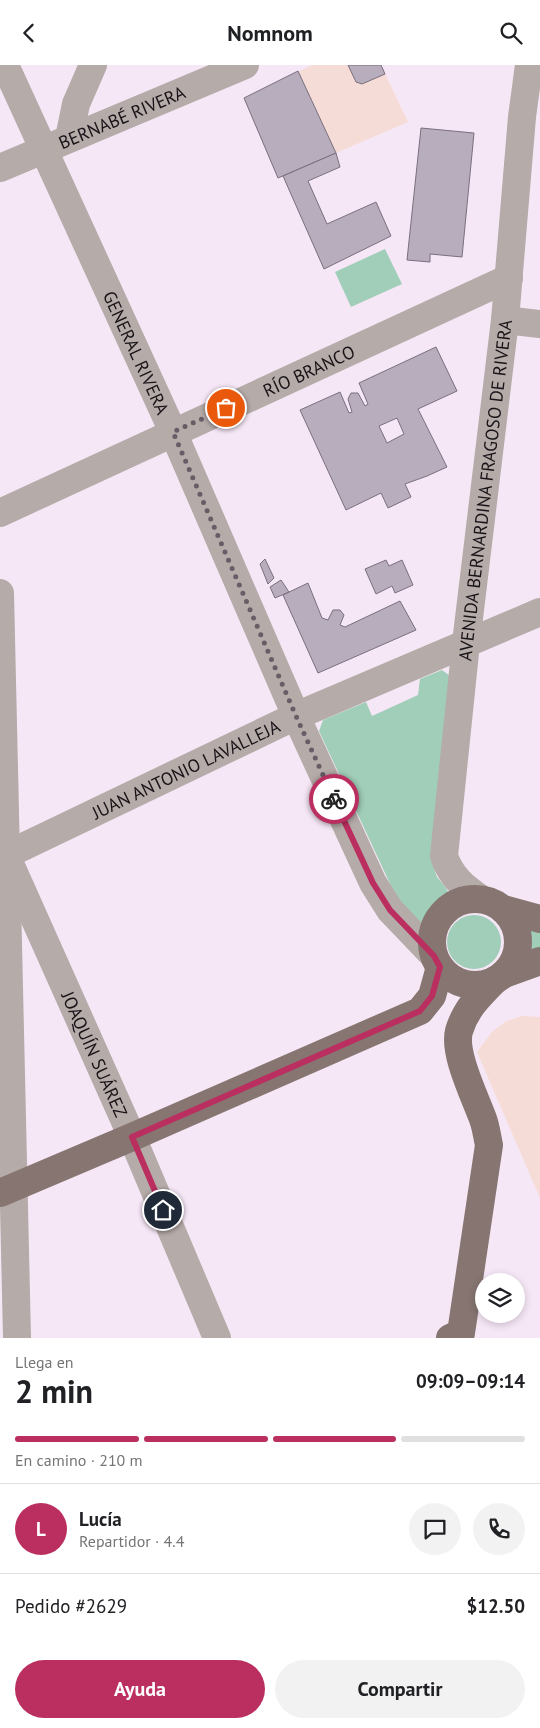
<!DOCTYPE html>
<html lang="es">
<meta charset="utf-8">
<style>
body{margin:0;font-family:"PT Sans",sans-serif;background:#f2f2f2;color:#202124;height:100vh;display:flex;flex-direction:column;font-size:19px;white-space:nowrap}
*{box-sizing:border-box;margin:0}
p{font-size:16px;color:#757577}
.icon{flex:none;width:28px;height:28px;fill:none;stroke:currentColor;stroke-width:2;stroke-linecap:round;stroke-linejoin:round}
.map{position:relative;height:1273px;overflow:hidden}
.details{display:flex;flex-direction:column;background:#fff;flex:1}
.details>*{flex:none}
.fabs{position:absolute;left:475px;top:1208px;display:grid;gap:10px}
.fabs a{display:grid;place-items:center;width:50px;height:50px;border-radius:50%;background:#fff;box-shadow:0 2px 8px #0003;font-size:25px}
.pin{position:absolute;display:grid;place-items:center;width:42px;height:42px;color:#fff;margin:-21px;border:2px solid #fff;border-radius:50%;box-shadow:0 1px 5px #0007}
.courier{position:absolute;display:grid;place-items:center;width:50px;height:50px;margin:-25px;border:4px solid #bb2e60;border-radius:50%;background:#fff;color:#222;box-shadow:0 1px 6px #0007}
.headline em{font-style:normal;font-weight:800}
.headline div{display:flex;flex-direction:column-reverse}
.headline{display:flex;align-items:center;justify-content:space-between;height:85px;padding:0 15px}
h1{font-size:32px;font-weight:800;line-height:38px}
.bar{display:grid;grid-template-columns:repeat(4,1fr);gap:8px 5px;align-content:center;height:60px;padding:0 15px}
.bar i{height:6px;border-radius:4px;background:#e0e0e0}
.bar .on{background:#bb2e60}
.bar p{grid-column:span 4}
.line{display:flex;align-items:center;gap:12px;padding:0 15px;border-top:1px solid #e0e0e0}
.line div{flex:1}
.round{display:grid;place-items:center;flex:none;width:52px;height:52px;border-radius:26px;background:#f2f2f2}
.button{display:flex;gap:10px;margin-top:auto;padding:10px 15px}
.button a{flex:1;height:58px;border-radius:30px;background:#bb2e60;color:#fff;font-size:20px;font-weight:800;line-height:58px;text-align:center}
.button a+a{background:#f2f2f2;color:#202124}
header{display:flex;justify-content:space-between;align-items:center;height:65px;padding:0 15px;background:#fff;font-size:22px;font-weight:800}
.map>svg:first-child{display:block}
</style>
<header><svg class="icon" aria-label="back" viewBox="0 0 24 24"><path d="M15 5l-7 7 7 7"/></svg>Nomnom<svg class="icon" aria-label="search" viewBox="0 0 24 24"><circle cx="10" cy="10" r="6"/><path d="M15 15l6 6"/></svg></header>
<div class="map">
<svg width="540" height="1273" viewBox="0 0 540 1273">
<rect width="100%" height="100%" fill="#f6e7f6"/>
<!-- industrial -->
<g fill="#f6dcd6">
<path d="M312,0H381L408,57L278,113L244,33Z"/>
<path d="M522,951L540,952V1133L477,987L492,967L506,956Z"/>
</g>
<!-- green -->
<g fill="#a1ceb9">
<path d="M385,184L402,219L351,242L335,207Z"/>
<path d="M442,605L450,611L431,794L437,812L447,824L448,828C434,837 427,846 421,861L416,860L392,823L319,666L323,655L366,637L372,651L418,630L420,614Z"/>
<circle cx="474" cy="877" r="27"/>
<path d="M530,862L540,864V883L531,885L529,883L531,872Z"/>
</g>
<!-- building -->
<g fill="#b8adbd" stroke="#796f7e" fill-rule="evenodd">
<path d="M348,0H381L385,9L362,19L356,17Z"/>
<path d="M298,6L336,88L278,113L244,33Z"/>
<path d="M421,63L474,68L462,192L430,189V197L407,195Z"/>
<path d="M336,88L340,102L308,116L327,159L376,137L391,171L324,204L283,111Z"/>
<path d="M436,282L457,326L418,344L447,402L427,411L405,419L411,432L388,443L381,428L346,445L300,345L340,327L349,348L352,347L348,334L351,328H358L365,341L368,339L359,318ZM397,353L404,369L387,378L379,361Z"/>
<path d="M265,494L274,513L268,519L260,499Z"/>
<path d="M386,495L389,501L402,495L413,520L395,528L392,521L376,529L365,504Z"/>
<path d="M281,515L289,527L275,533L270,522Z"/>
<path d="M308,518L322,553L328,555L333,545H340L344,550L340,560L345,562L400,536L416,565L318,608L283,530Z"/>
</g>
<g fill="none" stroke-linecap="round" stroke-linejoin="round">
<!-- minor -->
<g stroke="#b5aba8" stroke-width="28">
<path id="s1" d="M5,0L173,367L296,651L373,818L390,845L434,891"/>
<path d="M69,73L76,39L93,0"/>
<path id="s2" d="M0,103L245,0"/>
<path d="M505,255L540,259"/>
<path id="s3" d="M0,448L509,213"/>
<path d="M0,528L17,1273"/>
<path id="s4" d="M0,793L296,651L540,547"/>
<path id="s5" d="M11,801L132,1072L217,1273"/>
<path id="s6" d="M481,834C464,822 451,812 444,791L466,578L505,255L522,52L529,0"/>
</g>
<!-- major -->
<g stroke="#867570" stroke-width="28">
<circle cx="475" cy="877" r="43"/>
<path d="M503,844L540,854"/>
<path d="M504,909L540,896"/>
<path d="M0,1128L132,1072L420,946L432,931L440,902"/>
<path d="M450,1273L461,1268L489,1080C487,1071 486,1062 483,1054C475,1032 453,988 459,966C465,945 479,931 494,916"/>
</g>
</g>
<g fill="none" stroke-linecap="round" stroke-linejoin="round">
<!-- done -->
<path stroke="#665d66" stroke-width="5" stroke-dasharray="0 9" d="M226,343L173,367L296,651L334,734"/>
<!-- route -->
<path stroke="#bb2e60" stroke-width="6" d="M163,1145L132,1072L420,946L432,931L440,902L434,891L390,845L373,818L334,734"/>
</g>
<g text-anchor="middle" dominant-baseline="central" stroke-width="4" stroke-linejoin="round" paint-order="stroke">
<!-- street labels -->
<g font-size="18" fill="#181318" stroke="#fff">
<text stroke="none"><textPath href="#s2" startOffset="132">BERNABÉ RIVERA</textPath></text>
<text stroke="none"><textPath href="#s1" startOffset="316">GENERAL RIVERA</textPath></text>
<text stroke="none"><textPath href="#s3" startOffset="340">RÍO BRANCO</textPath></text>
<text stroke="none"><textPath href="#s6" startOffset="426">AVENIDA BERNARDINA FRAGOSO DE RIVERA</textPath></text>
<text stroke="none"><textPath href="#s4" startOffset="206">JUAN ANTONIO LAVALLEJA</textPath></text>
<text stroke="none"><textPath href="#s5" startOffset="206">JOAQUÍN SUÁREZ</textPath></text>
</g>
</g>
</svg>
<div class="fabs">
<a><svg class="icon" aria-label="layers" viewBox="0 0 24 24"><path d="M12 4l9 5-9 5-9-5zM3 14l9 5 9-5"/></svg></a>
</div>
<div class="pin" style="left:226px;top:343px;background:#ea580c"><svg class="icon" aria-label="bag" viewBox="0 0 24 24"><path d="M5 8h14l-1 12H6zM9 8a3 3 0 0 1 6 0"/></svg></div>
<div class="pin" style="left:163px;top:1145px;background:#1f2937"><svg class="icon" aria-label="home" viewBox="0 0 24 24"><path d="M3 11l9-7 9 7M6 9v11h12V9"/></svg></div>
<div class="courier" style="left:334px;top:734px"><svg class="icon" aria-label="bike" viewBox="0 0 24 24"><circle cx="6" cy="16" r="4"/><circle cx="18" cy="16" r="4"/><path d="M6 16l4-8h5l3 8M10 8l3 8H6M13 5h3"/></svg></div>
</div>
<section class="details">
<div class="headline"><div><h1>2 min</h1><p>Llega en</p></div><em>09:09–09:14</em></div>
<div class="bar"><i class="on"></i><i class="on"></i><i class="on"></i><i></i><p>En camino · 210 m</p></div>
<div class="line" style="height:90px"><b class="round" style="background:#bb2e60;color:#fff">L</b><div><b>Lucía</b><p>Repartidor · 4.4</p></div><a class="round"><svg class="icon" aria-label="chat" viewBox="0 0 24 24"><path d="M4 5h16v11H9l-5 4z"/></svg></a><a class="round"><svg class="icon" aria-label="phone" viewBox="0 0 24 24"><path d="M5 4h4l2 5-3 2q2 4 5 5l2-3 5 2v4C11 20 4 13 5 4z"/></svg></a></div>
<div class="line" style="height:65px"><div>Pedido #2629</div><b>$12.50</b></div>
<div class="button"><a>Ayuda</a><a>Compartir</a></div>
</section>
